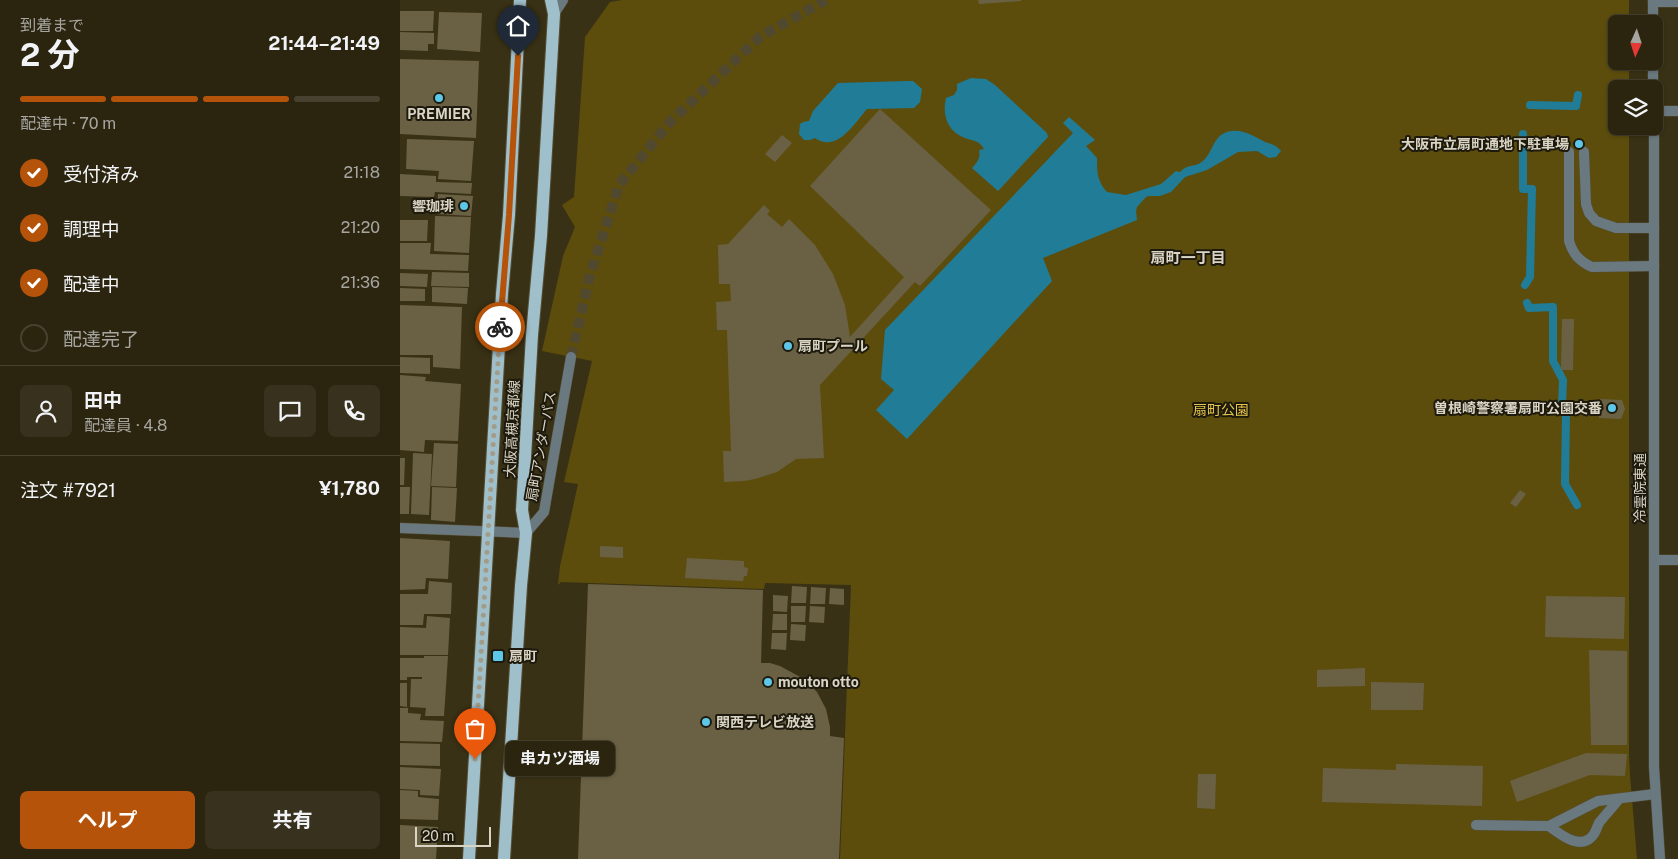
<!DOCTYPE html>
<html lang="ja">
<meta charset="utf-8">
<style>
body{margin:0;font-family:"Public Sans","Noto Sans JP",sans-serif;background:#37311e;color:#f1f3f6;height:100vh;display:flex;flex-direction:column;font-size:19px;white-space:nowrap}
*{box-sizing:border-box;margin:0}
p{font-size:16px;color:#a6a59f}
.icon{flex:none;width:28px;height:28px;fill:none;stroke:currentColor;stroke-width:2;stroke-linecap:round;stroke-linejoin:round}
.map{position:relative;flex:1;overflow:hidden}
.details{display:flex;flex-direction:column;background:#2b2510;width:400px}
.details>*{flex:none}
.needle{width:32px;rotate:183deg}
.controls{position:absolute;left:1208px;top:15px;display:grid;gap:10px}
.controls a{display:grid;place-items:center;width:55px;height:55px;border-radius:8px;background:#2b2510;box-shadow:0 1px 4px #0004,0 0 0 1px #474230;font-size:25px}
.scale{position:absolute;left:15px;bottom:12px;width:76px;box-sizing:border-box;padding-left:5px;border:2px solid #d9d4c4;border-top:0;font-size:14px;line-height:18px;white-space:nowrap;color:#d9d4c4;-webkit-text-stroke:4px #1d1a0d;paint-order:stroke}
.pin{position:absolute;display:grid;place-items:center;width:42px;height:42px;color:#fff;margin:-51px -21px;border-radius:50% 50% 50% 0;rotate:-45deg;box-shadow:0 0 5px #0007}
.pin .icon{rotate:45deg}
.courier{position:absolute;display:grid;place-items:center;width:50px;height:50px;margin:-25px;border:4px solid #b45309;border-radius:50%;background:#fff;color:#222;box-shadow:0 1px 6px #0007}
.bubble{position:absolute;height:35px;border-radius:8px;background:#2b2510;box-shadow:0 1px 4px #0004,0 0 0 1px #474230;font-size:16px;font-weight:700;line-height:35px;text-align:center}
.summary em{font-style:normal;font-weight:700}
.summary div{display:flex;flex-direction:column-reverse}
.summary{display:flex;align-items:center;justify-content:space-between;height:85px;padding:0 20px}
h1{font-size:32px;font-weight:700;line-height:38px}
.bar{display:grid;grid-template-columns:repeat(4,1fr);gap:8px 5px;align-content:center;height:60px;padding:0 20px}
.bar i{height:6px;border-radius:4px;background:#474230}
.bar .on{background:#b45309}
.bar p{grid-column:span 4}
.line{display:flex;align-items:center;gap:12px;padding:0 20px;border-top:1px solid #474230}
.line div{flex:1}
.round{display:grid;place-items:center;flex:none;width:52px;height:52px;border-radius:8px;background:#37311e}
ol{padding:0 20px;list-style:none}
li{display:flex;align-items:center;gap:15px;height:55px}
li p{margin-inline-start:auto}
li .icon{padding:5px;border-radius:50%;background:#b45309;color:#fff;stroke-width:4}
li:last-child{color:#a6a59f}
li i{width:28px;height:28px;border:2px solid #474230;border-radius:50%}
.button{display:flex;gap:10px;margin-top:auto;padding:10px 20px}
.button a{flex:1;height:58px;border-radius:8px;background:#b45309;color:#fff;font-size:20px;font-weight:700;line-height:58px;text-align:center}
.button a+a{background:#37311e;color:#f1f3f6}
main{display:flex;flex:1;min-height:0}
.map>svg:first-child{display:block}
</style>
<main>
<section class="details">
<div class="summary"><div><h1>2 分</h1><p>到着まで</p></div><em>21:44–21:49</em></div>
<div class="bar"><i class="on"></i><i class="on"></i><i class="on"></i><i></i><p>配達中 · 70 m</p></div>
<ol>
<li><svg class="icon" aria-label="check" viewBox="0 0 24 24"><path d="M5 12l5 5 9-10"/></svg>受付済み<p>21:18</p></li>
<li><svg class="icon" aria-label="check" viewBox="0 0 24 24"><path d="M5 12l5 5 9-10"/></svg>調理中<p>21:20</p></li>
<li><svg class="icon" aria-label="check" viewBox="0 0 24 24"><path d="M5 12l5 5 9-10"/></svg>配達中<p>21:36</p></li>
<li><i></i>配達完了</li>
</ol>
<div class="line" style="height:90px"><a class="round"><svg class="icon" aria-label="person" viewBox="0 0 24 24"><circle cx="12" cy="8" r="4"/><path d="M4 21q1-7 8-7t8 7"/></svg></a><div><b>田中</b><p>配達員 · 4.8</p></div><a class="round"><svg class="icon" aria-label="chat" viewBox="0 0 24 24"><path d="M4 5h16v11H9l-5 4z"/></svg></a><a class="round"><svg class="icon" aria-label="phone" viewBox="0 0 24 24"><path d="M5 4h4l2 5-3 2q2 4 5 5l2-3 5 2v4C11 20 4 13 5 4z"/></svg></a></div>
<div class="line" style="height:65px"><div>注文 #7921</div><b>¥1,780</b></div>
<div class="button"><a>ヘルプ</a><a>共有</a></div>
</section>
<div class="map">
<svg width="1278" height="859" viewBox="0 0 1278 859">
<rect width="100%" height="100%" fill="#393115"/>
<!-- green -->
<path fill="#5c4d0d" d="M222,0H1229V24H1216V61H1229V89H1216V126H1229V755L1230,775L1237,859H440L451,585L365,583L364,589L161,582L158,585L160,566L178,484L164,482L192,361L142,351L163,256L175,227L162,205L174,197L185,37L210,2Z"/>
<!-- water -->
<g fill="#217d97">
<path d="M571,78L586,79L595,85L647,133L648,137L598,191L572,168C577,163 581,158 579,150L584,149C579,140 573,141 565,138C547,132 542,114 546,98L554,95L557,90V84Z"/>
<path d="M507,81H513L522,89L520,102L514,108L467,109C454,124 437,153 415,138L410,140H404L399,134L400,124L403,122L409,121L413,111L438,83Z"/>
<path d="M669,117L695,140L686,146L697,158C697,172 697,181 707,192L726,195L761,184L776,171L780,172C788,163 795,168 803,161C812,153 812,142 821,135C836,125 852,135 865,142C873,145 875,144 881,151L876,157L869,158L857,151L838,152L807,170L785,177L771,192L760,196H748L745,198L737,207L736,211L737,220L643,258L652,281L507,439L476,410L494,390L481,379L485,330L673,133L663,123Z"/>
</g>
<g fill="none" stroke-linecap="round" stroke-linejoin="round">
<!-- stream -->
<g stroke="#217d97" stroke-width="8">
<path d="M1130,105L1176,106L1178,95"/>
<path d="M1123,134V189H1132L1130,277L1125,285"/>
<path d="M1127,303L1129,308L1153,307V361L1163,380L1162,406L1166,414L1165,484L1177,505"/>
</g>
</g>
<!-- building -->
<g fill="#6a6144">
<path d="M578,0H621V1L579,4Z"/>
<path d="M0,11H34L33,31H0Z"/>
<path d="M39,12L82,13L80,52L37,49Z"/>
<path d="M0,32L34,33V44H28V51L0,50Z"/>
<path d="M0,59L79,61L76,138L0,134Z"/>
<path d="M480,109L591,210L520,286L515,282L513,284L420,385L424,458L396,459L377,472L355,479L344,481L324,482L323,451H331L327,330H317L316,302L331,301L330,284H319L318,245L328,244L364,205L370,211L367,214L382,227L389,219L415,245L433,274L445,305L450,337L504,277L410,186Z"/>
<path d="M382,135L392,143L375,162L365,154Z"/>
<path d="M7,139L74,141L71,181L38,179L39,171L6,169Z"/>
<path d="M0,174L36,176V182L72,183L71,194L35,192L34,197L0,196Z"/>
<path d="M38,194L73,196L71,216L37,214Z"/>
<path d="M35,216L71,217L69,253L34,251Z"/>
<path d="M0,220H28L27,241H0Z"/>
<path d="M0,243H31L30,254L69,255L68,271L0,269Z"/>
<path d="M32,272L69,273V287L31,286Z"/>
<path d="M0,273L28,274L27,287L0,286Z"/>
<path d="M32,287L68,288L67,304L32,302Z"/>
<path d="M0,288L25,289V301H0Z"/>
<path d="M0,305L62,307L60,369L33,367V355H0Z"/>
<path d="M1162,319H1174L1173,370H1161Z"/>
<path d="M0,357L30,358V374L0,373Z"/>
<path d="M0,375L26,377L25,381L61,384L58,441L25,440L24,452L0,450Z"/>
<path d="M1199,399L1222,400L1225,409L1221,419L1199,418Z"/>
<path d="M34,443L58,444L56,487L31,486Z"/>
<path d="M13,453L32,454L29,515L11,514Z"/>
<path d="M0,458H5L4,485H0Z"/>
<path d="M0,487H10L9,514H0Z"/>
<path d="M32,487L57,488L55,522L31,520Z"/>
<path d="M1120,490L1126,494L1116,507L1110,503Z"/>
<path d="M0,538L50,541L48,579L26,578L25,589L0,590Z"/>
<path d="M200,546L223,547V558L200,557Z"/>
<path d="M287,558L344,561V567L348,568L347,576H344L343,581L285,578Z"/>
<path d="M29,581L52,583L51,614H24L23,625H0V594H28Z"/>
<path d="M188,584L363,590L361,663H370L380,666L404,679L417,692L426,709L430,727V736L444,738L439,859H178Z"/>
<path d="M392,586L407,587L406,603H391Z"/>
<path d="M411,587L426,588L425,604H410Z"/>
<path d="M430,588L444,589V605L429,604Z"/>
<path d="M373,595L388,596L387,612L373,611Z"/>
<path d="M1146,596L1225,597L1224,639L1145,637Z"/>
<path d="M391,606H406L405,622H391Z"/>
<path d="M410,606L425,607L424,623L409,622Z"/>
<path d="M373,614H387V630H372Z"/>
<path d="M27,616L50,618L48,655H0V627L26,628Z"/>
<path d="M391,624L406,625L405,641L390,640Z"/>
<path d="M372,633H387L386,650L371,649Z"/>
<path d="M1189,650L1227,651V745H1191Z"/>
<path d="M24,656H48L44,716H25L26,708L10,707L11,679H22V677H7V680H0V658H24Z"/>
<path d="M965,668V686L917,687V670Z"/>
<path d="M971,682L1024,683L1023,710H971Z"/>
<path d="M0,683H7V707L0,706Z"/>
<path d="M0,708H8V713L21,714L20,720L44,721L42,742L0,741Z"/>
<path d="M0,743L40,744V766L0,765Z"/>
<path d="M1186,753L1227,754L1225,776L1190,775L1117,802L1110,781Z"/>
<path d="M996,764L1083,766L1082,806L922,802L923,768L996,770Z"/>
<path d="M0,767L41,769L39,796L20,795V790L0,789Z"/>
<path d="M798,774H816L815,809L797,808Z"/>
<path d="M0,790L18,791V797L39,799L38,820L0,819Z"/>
<path d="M0,825L38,827L36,859H0Z"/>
</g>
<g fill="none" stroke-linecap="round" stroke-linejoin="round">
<!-- minor-tunnel -->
<path stroke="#51492f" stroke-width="10" stroke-dasharray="10 5" stroke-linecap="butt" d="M171,357L190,275L219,185L270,122L361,36L426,0"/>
<defs>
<g id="service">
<path d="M1169,152V241C1173,254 1179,261 1192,267L1254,266"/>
<path d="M1184,152L1186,204L1189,213L1196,221L1216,228H1254"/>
<path d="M1076,825L1149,826L1198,801L1255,794"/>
<path d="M1149,826C1161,835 1182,852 1194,834C1196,831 1197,827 1199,823C1205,815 1213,807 1219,799"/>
</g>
<g id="minor">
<path d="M1253,0V24"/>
<path d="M1253,2H1278"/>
<path d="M1253,61V89"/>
<path d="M1254,111H1278"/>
<path d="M1254,118V767L1260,859"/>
<path d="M0,528L126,533L144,512L171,357"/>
<path d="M1254,560H1278"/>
</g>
<path id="tertiary" d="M154,14L163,0"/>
<g id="primary">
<path d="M69,859L102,294L109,215L120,0"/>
<path d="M104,859L121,586L126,533L122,510L132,335L141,236L154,14L151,0"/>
</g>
</defs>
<!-- service casing -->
<use href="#service" stroke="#564e34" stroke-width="11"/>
<!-- minor casing -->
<use href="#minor" stroke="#564e34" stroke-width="11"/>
<!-- tertiary casing -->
<use href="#tertiary" stroke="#564e34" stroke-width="11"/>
<!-- primary casing -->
<use href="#primary" stroke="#564e34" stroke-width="14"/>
<!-- service -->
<use href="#service" stroke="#69797f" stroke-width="10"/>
<!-- minor -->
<use href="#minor" stroke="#69797f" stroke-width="10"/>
<!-- tertiary -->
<use href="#tertiary" stroke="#69797f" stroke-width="10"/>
<!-- primary -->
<use href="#primary" stroke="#9fc0cb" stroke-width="12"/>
</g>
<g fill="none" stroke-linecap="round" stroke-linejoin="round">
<!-- done -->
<path stroke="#a19b87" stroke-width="5" stroke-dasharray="0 9" d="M75,759L100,327"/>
<!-- route -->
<path stroke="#b45309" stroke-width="6" d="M100,327L109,215L118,56"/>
</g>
<!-- markers -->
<g fill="#5cc7e8" stroke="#1d1a0d" stroke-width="2">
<circle cx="39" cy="98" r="5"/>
<circle cx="1179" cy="144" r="5"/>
<circle cx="64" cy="206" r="5"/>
<circle cx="388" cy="346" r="5"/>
<circle cx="1212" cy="408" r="5"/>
<rect x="92" y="650" width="12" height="12" rx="2.5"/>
<circle cx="368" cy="682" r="5"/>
<circle cx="306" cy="722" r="5"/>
</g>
<g text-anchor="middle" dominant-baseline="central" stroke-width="4" stroke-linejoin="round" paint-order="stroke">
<!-- poi labels -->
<g font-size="14" font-weight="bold" fill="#d9d4c4" stroke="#1d1a0d" text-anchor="start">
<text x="39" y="114" text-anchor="middle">PREMIER</text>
<text x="1169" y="144" text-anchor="end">大阪市立扇町通地下駐車場</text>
<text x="54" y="206" text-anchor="end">響珈琲</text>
<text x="398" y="346">扇町プール</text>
<text x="1202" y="408" text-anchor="end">曽根崎警察署扇町公園交番</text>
<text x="109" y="656">扇町</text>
<text x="378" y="682">mouton otto</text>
<text x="316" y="722">関西テレビ放送</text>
</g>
<!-- park labels -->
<g font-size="14" fill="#e7c74a" stroke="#1d1a0d">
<text x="821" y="410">扇町公園</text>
</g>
<!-- street labels -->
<g font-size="14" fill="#d9d4c4" stroke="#1d1a0d">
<text transform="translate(112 429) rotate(-87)">大阪高槻京都線</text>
<text transform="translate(141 446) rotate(-80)">扇町アンダーパス</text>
<text transform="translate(1240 488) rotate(-90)">冷雲院東通</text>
</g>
<!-- neighbourhood labels -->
<g font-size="15" font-weight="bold" fill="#d9d4c4" stroke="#1d1a0d">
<text x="788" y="257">扇町一丁目</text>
</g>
</g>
</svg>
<div class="controls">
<a><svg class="needle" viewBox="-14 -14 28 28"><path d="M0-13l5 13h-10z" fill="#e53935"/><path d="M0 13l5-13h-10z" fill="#a6a59f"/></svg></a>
<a><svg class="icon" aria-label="layers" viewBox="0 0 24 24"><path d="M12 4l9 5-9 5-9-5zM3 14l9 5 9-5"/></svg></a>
</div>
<div class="scale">20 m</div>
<div class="pin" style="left:75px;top:759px;background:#ea580c"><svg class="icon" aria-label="bag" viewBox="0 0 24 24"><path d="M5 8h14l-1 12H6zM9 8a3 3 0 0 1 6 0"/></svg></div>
<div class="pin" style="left:118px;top:56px;background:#1f2937"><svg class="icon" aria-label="home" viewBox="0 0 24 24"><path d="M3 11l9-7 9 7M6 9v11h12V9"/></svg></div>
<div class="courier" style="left:100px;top:327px"><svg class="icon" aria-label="bike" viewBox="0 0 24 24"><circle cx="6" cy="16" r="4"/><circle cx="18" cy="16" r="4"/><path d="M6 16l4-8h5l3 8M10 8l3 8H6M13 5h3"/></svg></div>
<div class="bubble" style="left:105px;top:741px;width:110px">串カツ酒場</div>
</div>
</main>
